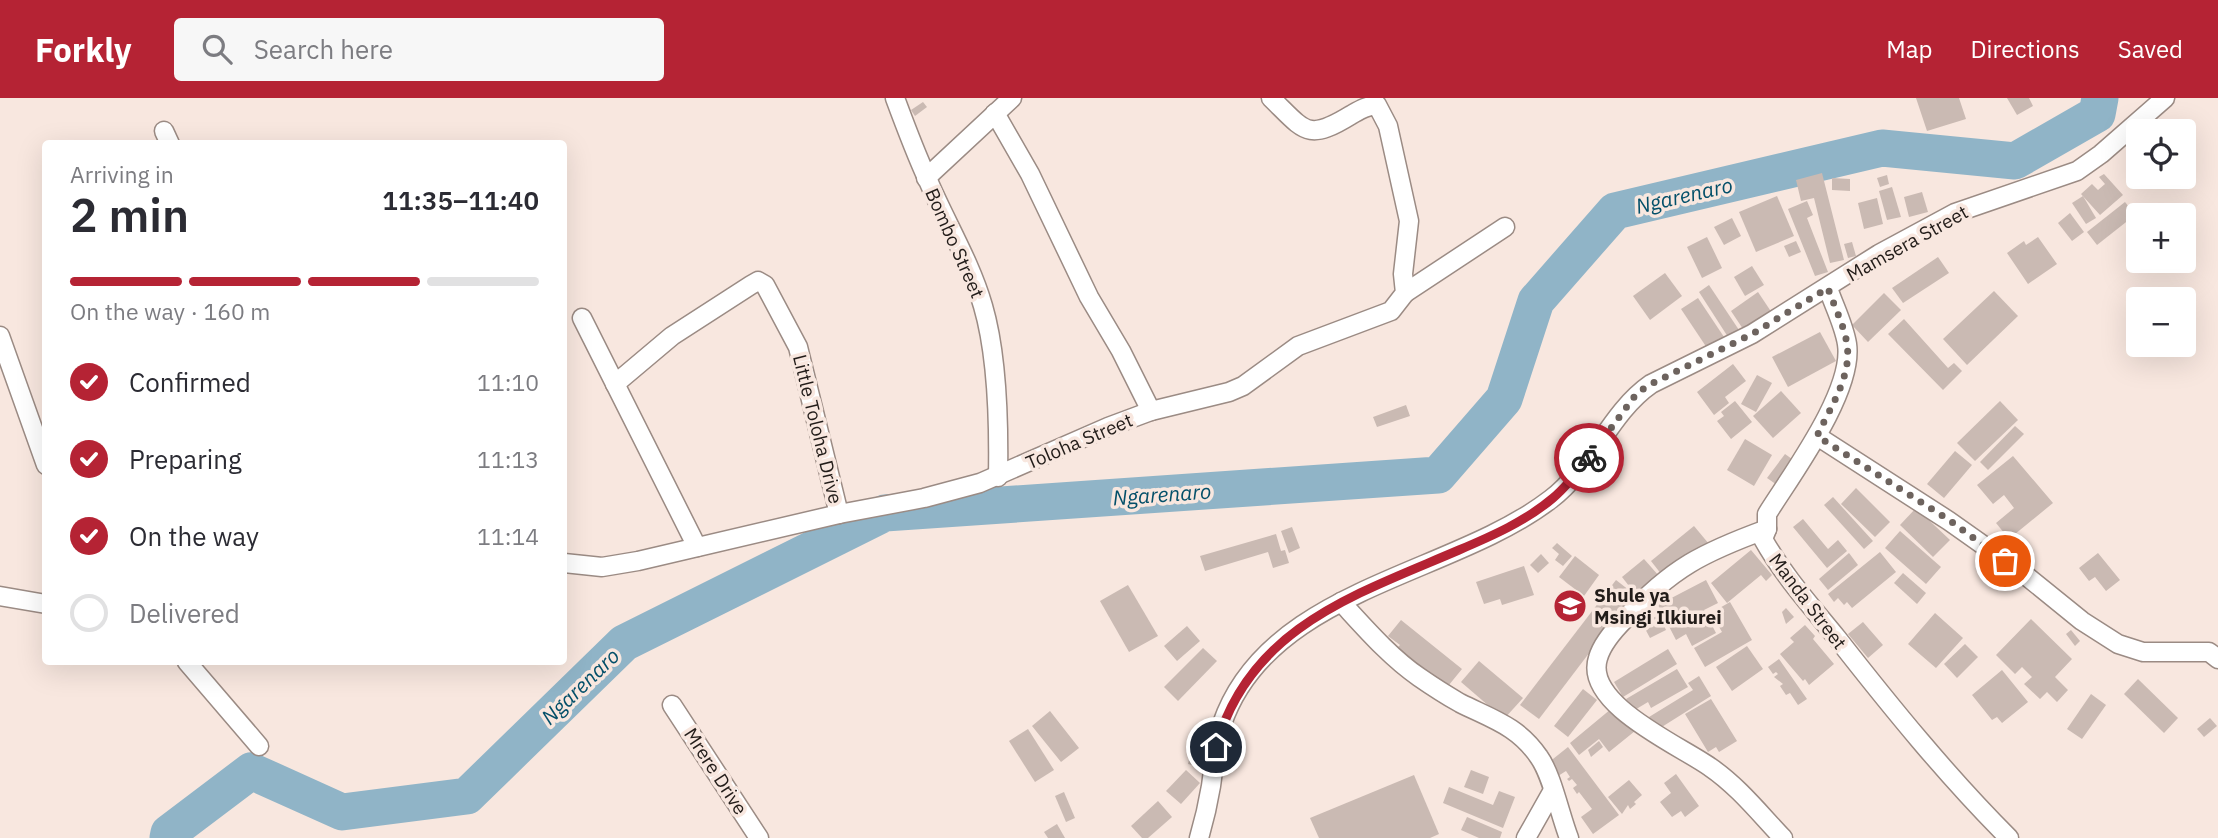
<!DOCTYPE html>
<meta charset="utf-8">
<style>
body{margin:0;font-family:"IBM Plex Sans",sans-serif;background:#f7f7f7;color:#2b2b33;height:100vh;display:flex;flex-direction:column;font-size:26px;white-space:nowrap}
*{box-sizing:border-box;margin:0}
p{font-size:23px;color:#7c7c81}
.icon{flex:none;width:38px;height:38px;fill:none;stroke:currentColor;stroke-width:2;stroke-linecap:round;stroke-linejoin:round}
.map{position:relative;flex:1;overflow:hidden}
.details{position:absolute;left:42px;top:42px;width:525px;height:525px;display:flex;flex-direction:column;background:#fff;border-radius:7px;box-shadow:0 7px 28px #0002}
.details>*{flex:none}
.fabs{position:absolute;left:2126px;top:21px;display:grid;gap:14px}
.fabs a{display:grid;place-items:center;width:70px;height:70px;border-radius:7px;background:#fff;box-shadow:0 7px 28px #0002;font-size:35px}
.pin{position:absolute;display:grid;place-items:center;width:60px;height:60px;color:#fff;margin:-30px;border:4px solid #fff;border-radius:50%;box-shadow:0 2px 7px #0007}
.courier{position:absolute;display:grid;place-items:center;width:70px;height:70px;margin:-35px;border:5px solid #b52334;border-radius:50%;background:#fff;color:#222;box-shadow:0 2px 9px #0007}
.summary em{font-style:normal;font-weight:600}
.summary div{display:flex;flex-direction:column-reverse}
.summary{display:flex;align-items:center;justify-content:space-between;height:119px;padding:0 28px}
h1{font-size:46px;font-weight:600;line-height:52px}
.bar{display:grid;grid-template-columns:repeat(4,1fr);gap:10px 7px;align-content:center;height:84px;padding:0 28px}
.bar i{height:9px;border-radius:5px;background:#e1e1e2}
.bar .active{background:#b52334}
.bar p{grid-column:span 4}
ol{padding:0 28px;list-style:none}
li{display:flex;align-items:center;gap:21px;height:77px}
li p{margin-inline-start:auto}
li .icon{padding:7px;border-radius:50%;background:#b52334;color:#fff;stroke-width:4}
li:last-child{color:#7c7c81}
li i{width:38px;height:38px;border:4px solid #e1e1e2;border-radius:50%}
header{display:flex;align-items:center;gap:42px;box-sizing:border-box;height:98px;padding:0 35px;background:#b52334;color:#fff}
header strong{font-size:33px}
nav{display:flex;gap:38px;margin-inline-start:auto;font-size:24px}
.search{width:490px;height:63px;background:#f7f7f7;display:flex;align-items:center;gap:18px;box-sizing:border-box;padding:0 24px;border-radius:7px;color:#7c7c81;font-size:26px}
.map>svg:first-child{display:block}
</style>
<header>
<strong>Forkly</strong>
<div class="search"><svg class="icon" aria-label="search" viewBox="0 0 24 24"><circle cx="10" cy="10" r="6"/><path d="M15 15l6 6"/></svg>Search here</div>
<nav><a>Map</a><a>Directions</a><a>Saved</a></nav>
</header>
<div class="map">
<svg width="2218" height="740" viewBox="0 0 2218 740">
<rect width="100%" height="100%" fill="#f8e7df"/>
<g fill="none" stroke-linecap="round" stroke-linejoin="round">
<!-- river -->
<path stroke="#90b4c7" stroke-width="37" d="M168,740L169,735L251,673L342,714L467,698L624,545L885,415L1438,377L1504,301L1536,203L1615,113L1882,50L2015,63L2097,16L2100,0"/>
</g>
<!-- building -->
<g fill="#cabab3">
<path d="M1916,0H1959L1966,21L1927,33Z"/>
<path d="M2007,0H2029L2033,8L2017,17Z"/>
<path d="M923,4L927,9L915,18L911,12Z"/>
<path d="M1822,75L1844,162L1830,165L1814,100L1801,103L1796,82Z"/>
<path d="M2104,76L2123,97L2100,117L2081,96L2092,86L2098,92L2105,86L2099,79Z"/>
<path d="M1887,77L1889,86L1880,89L1877,80Z"/>
<path d="M1832,80L1850,81V93L1832,92Z"/>
<path d="M1892,89L1901,119L1887,122L1879,93Z"/>
<path d="M1922,94L1928,114L1909,119L1904,99Z"/>
<path d="M1777,98L1794,138L1756,154L1739,114Z"/>
<path d="M2083,98L2096,120L2086,126L2072,105Z"/>
<path d="M1877,100L1883,126L1864,131L1858,105Z"/>
<path d="M1807,103L1813,117L1807,120L1828,174L1815,178L1788,111Z"/>
<path d="M2125,104L2135,117L2097,147L2087,134Z"/>
<path d="M2070,115L2084,134L2072,143L2058,125Z"/>
<path d="M1732,120L1741,138L1724,147L1714,129Z"/>
<path d="M1707,139L1722,170L1702,180L1687,149Z"/>
<path d="M2038,139L2057,166L2028,186L2007,155L2024,143L2026,147Z"/>
<path d="M1796,143L1801,154L1789,159L1784,148Z"/>
<path d="M1852,144L1856,158L1848,160L1844,146Z"/>
<path d="M1938,159L1949,175L1903,205L1892,190Z"/>
<path d="M1752,168L1764,187L1745,198L1734,179Z"/>
<path d="M1665,175L1682,198L1650,222L1633,198Z"/>
<path d="M1709,187L1739,232L1728,239L1699,194Z"/>
<path d="M1994,193L2018,218L1967,267L1943,241Z"/>
<path d="M1758,194L1772,215L1745,234L1731,213Z"/>
<path d="M1884,195L1901,212L1868,244L1852,227Z"/>
<path d="M1698,200L1726,242L1709,253L1681,211Z"/>
<path d="M1904,221L1948,270L1954,265L1962,273L1943,292L1888,236Z"/>
<path d="M1820,234L1836,263L1788,289L1772,259Z"/>
<path d="M1733,266L1746,283L1725,299L1729,305L1714,317L1697,294Z"/>
<path d="M1757,277L1772,285L1756,314L1741,306Z"/>
<path d="M1781,293L1801,315L1773,340L1753,318Z"/>
<path d="M1735,303L1752,324L1731,341L1717,323L1724,318L1721,314Z"/>
<path d="M2000,303L2018,322L1975,363L1957,345Z"/>
<path d="M1406,307L1410,318L1377,329L1373,319Z"/>
<path d="M2015,328L2024,336L1988,372L1980,364Z"/>
<path d="M1745,341L1772,357L1754,388L1727,372Z"/>
<path d="M1955,353L1972,367L1944,400L1927,386Z"/>
<path d="M1785,356L1799,366L1777,387L1767,380Z"/>
<path d="M2013,358L2053,405L2009,441L1996,425L2014,410L2004,397L1993,406L1977,387Z"/>
<path d="M1856,390L1890,424L1875,439L1841,406Z"/>
<path d="M1833,399L1873,443L1864,451L1824,407Z"/>
<path d="M1916,410L1950,442L1933,459L1900,427Z"/>
<path d="M1803,421L1828,451L1838,442L1847,453L1827,470L1793,429Z"/>
<path d="M1694,428L1709,446L1665,481L1651,463Z"/>
<path d="M1292,429L1300,450L1289,455L1281,433Z"/>
<path d="M1900,433L1941,469L1926,486L1885,450Z"/>
<path d="M1276,436L1281,453L1285,452L1289,465L1273,470L1268,454L1205,473L1200,458Z"/>
<path d="M1557,445L1572,458L1563,468L1555,462L1559,456L1552,450Z"/>
<path d="M1751,452L1772,477L1766,483L1761,477L1727,505L1711,485Z"/>
<path d="M1880,454L1896,474L1852,510L1847,504L1844,507L1838,500L1834,504L1828,496Z"/>
<path d="M1849,455L1858,467L1828,492L1819,481Z"/>
<path d="M2098,455L2120,482L2106,493L2095,479L2089,483L2079,470Z"/>
<path d="M1541,456L1549,465L1538,475L1530,467Z"/>
<path d="M1575,458L1599,477L1584,498L1559,479Z"/>
<path d="M1644,461L1659,478L1636,497L1622,479Z"/>
<path d="M1524,468L1534,497L1502,507L1500,501L1484,506L1476,484Z"/>
<path d="M1903,475L1926,495L1917,506L1894,485Z"/>
<path d="M1616,482L1634,496L1539,621L1520,607Z"/>
<path d="M1706,482L1718,505L1704,512L1716,535L1692,548L1686,536L1676,542L1658,507Z"/>
<path d="M1128,487L1158,538L1129,554L1100,503Z"/>
<path d="M1730,504L1752,542L1705,569L1694,550L1722,534L1711,515Z"/>
<path d="M1786,510L1794,519L1786,526L1782,514Z"/>
<path d="M1935,515L1963,540L1936,570L1908,546Z"/>
<path d="M1659,517L1666,532L1650,540L1642,525Z"/>
<path d="M2031,521L2072,561L2055,579L2068,592L2057,604L2047,594L2040,601L2024,586L2032,579L2022,569L2015,576L1996,557Z"/>
<path d="M1401,522L1462,571L1444,593L1395,552L1400,547L1388,538Z"/>
<path d="M1863,524L1883,547L1868,560L1848,536Z"/>
<path d="M1805,527L1815,538L1813,541L1834,566L1809,587L1805,581L1803,583L1780,556L1794,544L1790,540Z"/>
<path d="M1187,528L1200,543L1177,563L1164,548Z"/>
<path d="M2071,532L2080,543L2075,548L2066,536Z"/>
<path d="M1965,546L1978,559L1957,580L1944,566Z"/>
<path d="M1747,548L1763,571L1732,593L1716,569Z"/>
<path d="M1203,550L1217,563L1178,603L1164,589Z"/>
<path d="M1668,551L1677,566L1623,599L1614,584Z"/>
<path d="M1779,561L1807,601L1798,607L1790,595L1786,597L1780,588L1783,586L1774,579L1778,576L1776,574L1773,576L1768,569Z"/>
<path d="M1479,563L1523,600L1504,621L1461,584Z"/>
<path d="M1677,571L1688,589L1651,610L1648,604L1633,613L1626,601Z"/>
<path d="M2002,572L2028,604L2002,625L1997,619L1992,622L1972,597Z"/>
<path d="M1699,578L1711,598L1657,632L1649,619L1693,592L1688,585Z"/>
<path d="M2138,581L2178,620L2164,635L2124,596Z"/>
<path d="M1583,591L1597,602L1568,639L1554,628Z"/>
<path d="M2091,596L2106,607L2082,641L2067,631Z"/>
<path d="M1711,601L1737,643L1719,654L1716,649L1708,654L1685,616Z"/>
<path d="M1611,611L1619,621L1623,618L1635,633L1609,654L1599,641L1579,657L1570,645Z"/>
<path d="M1050,613L1079,650L1061,664L1032,628Z"/>
<path d="M2210,620L2217,628L2204,639L2197,631Z"/>
<path d="M1028,631L1054,672L1035,684L1009,643Z"/>
<path d="M1194,641L1210,645L1204,670L1188,666Z"/>
<path d="M1599,643L1603,649L1591,659L1588,652Z"/>
<path d="M1568,649L1619,717L1593,736L1581,719L1592,711L1579,694L1577,696L1573,690L1577,687L1572,681L1569,683L1567,681L1570,679L1566,673L1558,678L1548,665Z"/>
<path d="M1186,672L1200,685L1181,706L1166,693Z"/>
<path d="M1471,672L1489,679L1483,696L1464,689Z"/>
<path d="M1676,676L1699,708L1685,719L1681,713L1672,719L1660,704L1671,695L1664,685Z"/>
<path d="M1414,677L1439,736L1430,740H1319L1310,720Z"/>
<path d="M1629,682L1642,697L1634,704L1636,706L1630,711L1628,707L1622,716L1608,699Z"/>
<path d="M1449,689L1493,707L1499,693L1515,699L1503,730L1443,705Z"/>
<path d="M1064,694L1075,720L1066,724L1055,698Z"/>
<path d="M1158,703L1172,719L1148,740H1142L1131,728Z"/>
<path d="M1467,719L1502,734L1500,740H1479L1461,732Z"/>
<path d="M1057,726L1065,740H1048L1044,734Z"/>
</g>
<g fill="none" stroke-linecap="round" stroke-linejoin="round">
<defs>
<g id="street">
<path d="M895,0C905,27 915,54 927,80C945,123 970,163 983,208C998,259 999,326 998,379"/>
<path d="M995,15L1030,76L1089,199L1121,253L1151,313"/>
<path d="M164,33L170,46"/>
<path d="M926,80L1012,0"/>
<path d="M1828,190C1834,208 1844,227 1847,246C1854,293 1792,376 1767,416V431L1763,441C1783,477 1811,508 1837,540C1891,609 1947,678 2009,740"/>
<path d="M1405,195L1505,129"/>
<path d="M582,220L697,449"/>
<path d="M0,238L46,367"/>
<path d="M615,286L672,238L751,187L758,183L765,187L798,249L839,416"/>
<path d="M1817,338L1949,423L2024,476L2082,523L2118,546L2143,554H2209L2218,561"/>
<path d="M1767,431C1704,454 1671,470 1625,521C1615,531 1602,546 1598,560C1583,606 1681,648 1710,669C1738,688 1760,716 1783,740"/>
<path d="M564,465L602,469L638,463L839,416L924,400L980,385L1108,329L1151,313L1229,294L1243,288L1298,248L1391,213L1405,195L1403,176L1409,123L1388,28L1377,7C1366,8 1360,12 1351,17C1307,44 1305,33 1271,0"/>
<path d="M0,498L46,506"/>
<path d="M1341,504C1365,530 1390,559 1419,579C1432,588 1446,597 1460,605C1492,621 1518,628 1539,659C1552,677 1560,717 1569,740"/>
<path d="M187,564L259,648"/>
<path d="M672,607L759,740"/>
<path d="M1199,740C1204,723 1208,706 1211,688C1214,667 1215,646 1222,626C1268,491 1451,478 1551,401C1592,370 1609,315 1651,286L1752,236L1879,156L1955,115L2077,73L2101,56L2165,0"/>
<path d="M1526,740L1552,694"/>
</g>
</defs>
<!-- street casing -->
<use href="#street" stroke="#9b8b84" stroke-width="21"/>
<!-- street -->
<use href="#street" stroke="#fff" stroke-width="18"/>
</g>
<g fill="none" stroke-linecap="round" stroke-linejoin="round">
<!-- done -->
<path stroke="#6d635e" stroke-width="7" stroke-dasharray="0 12.6" d="M1589,360L1637,295L1651,286L1752,236L1828,190C1834,208 1844,227 1847,246C1852,278 1830,310 1817,338L1949,422L2005,463"/>
<!-- route -->
<path stroke="#b52334" stroke-width="9" d="M1216,649C1249,529 1357,496 1459,452C1492,438 1526,423 1553,400C1566,389 1578,374 1589,360"/>
</g>
<!-- icons -->
<defs>
<symbol id="school-disc" viewBox="-11 -11 22 22"><circle r="9.5" fill="#b52334" stroke="#f8e7df"/><path d="M0-5L7-2L0 1L-7-2ZM-4 1L0 2.5L4 1V4Q0 6-4 4Z" fill="#fff"/></symbol>
</defs>
<g fill-rule="evenodd">
<use href="#school-disc" x="1551" y="489" width="38" height="38"/>
</g>
<g text-anchor="middle" dominant-baseline="central" stroke-width="7" stroke-linejoin="round" paint-order="stroke">
<!-- street labels -->
<g font-size="19" fill="#221c19" stroke="#f8e7df">
<text transform="translate(955 145) rotate(66)">Bombo Street</text>
<text transform="translate(1907 145) rotate(-29)">Mamsera Street</text>
<text transform="translate(818 331) rotate(76)">Little Toloha Drive</text>
<text transform="translate(1079 343) rotate(-23)">Toloha Street</text>
<text transform="translate(1808 503) rotate(53)">Manda Street</text>
<text transform="translate(716 673) rotate(57)">Mrere Drive</text>
</g>
<!-- poi labels -->
<g font-size="19" font-weight="bold" fill="#221c19" stroke="#f8e7df" text-anchor="start">
<text x="1594" y="497">Shule ya<tspan x="1594" dy="22">Msingi Ilkiurei</tspan></text>
</g>
<!-- water labels -->
<g font-size="21" font-style="italic" fill="#034f69" stroke="#f8e7df">
<text transform="translate(1684 97) rotate(-13)">Ngarenaro</text>
<text transform="translate(1162 396) rotate(-4)">Ngarenaro</text>
<text transform="translate(580 588) rotate(-44)">Ngarenaro</text>
</g>
</g>
</svg>
<div class="fabs">
<a><svg class="icon" aria-label="locate" viewBox="0 0 24 24"><circle cx="12" cy="12" r="6"/><path d="M12 2v4M12 18v4M2 12h4M18 12h4"/></svg></a>
<a>+</a>
<a>−</a>
</div>
<div class="pin" style="left:2005px;top:463px;background:#ea580c"><svg class="icon" aria-label="bag" viewBox="0 0 24 24"><path d="M5 8h14l-1 12H6zM9 8a3 3 0 0 1 6 0"/></svg></div>
<div class="pin" style="left:1216px;top:649px;background:#1f2937"><svg class="icon" aria-label="home" viewBox="0 0 24 24"><path d="M3 11l9-7 9 7M6 9v11h12V9"/></svg></div>
<div class="courier" style="left:1589px;top:360px"><svg class="icon" aria-label="bike" viewBox="0 0 24 24"><circle cx="6" cy="16" r="4"/><circle cx="18" cy="16" r="4"/><path d="M6 16l4-8h5l3 8M10 8l3 8H6M13 5h3"/></svg></div>
<section class="details">
<div class="summary"><div><h1>2 min</h1><p>Arriving in</p></div><em>11:35–11:40</em></div>
<div class="bar"><i class="active"></i><i class="active"></i><i class="active"></i><i></i><p>On the way · 160 m</p></div>
<ol>
<li><svg class="icon" aria-label="check" viewBox="0 0 24 24"><path d="M5 12l5 5 9-10"/></svg>Confirmed<p>11:10</p></li>
<li><svg class="icon" aria-label="check" viewBox="0 0 24 24"><path d="M5 12l5 5 9-10"/></svg>Preparing<p>11:13</p></li>
<li><svg class="icon" aria-label="check" viewBox="0 0 24 24"><path d="M5 12l5 5 9-10"/></svg>On the way<p>11:14</p></li>
<li><i></i>Delivered</li>
</ol>
</section>
</div>
